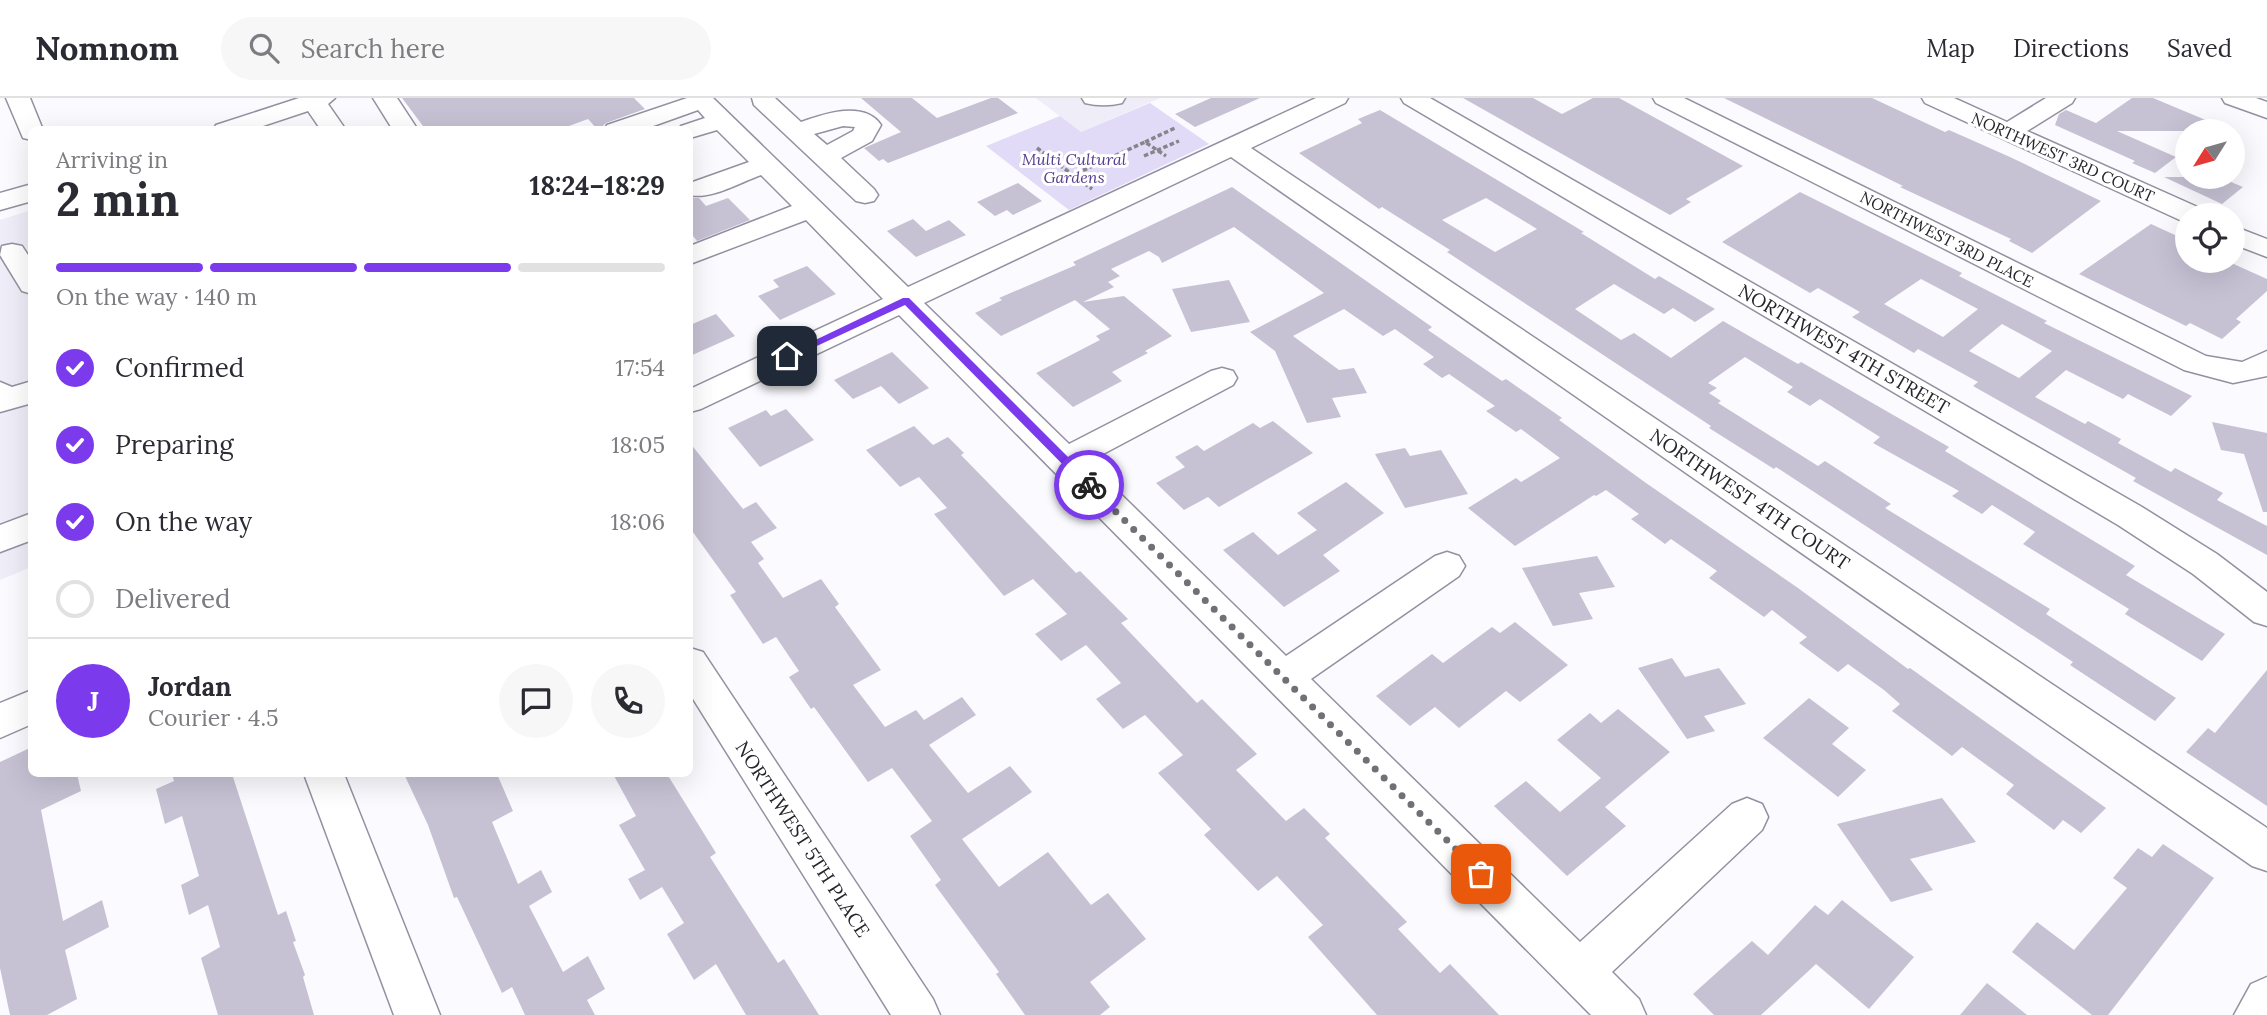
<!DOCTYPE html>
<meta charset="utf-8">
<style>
body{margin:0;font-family:Lora,serif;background:#f7f7f7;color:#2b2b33;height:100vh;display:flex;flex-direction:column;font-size:26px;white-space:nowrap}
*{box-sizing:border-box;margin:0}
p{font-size:23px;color:#7c7c81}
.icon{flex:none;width:38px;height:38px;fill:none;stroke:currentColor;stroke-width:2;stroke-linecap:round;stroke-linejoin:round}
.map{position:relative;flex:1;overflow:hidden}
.details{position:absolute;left:28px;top:28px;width:665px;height:651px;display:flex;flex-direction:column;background:#fff;border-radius:10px;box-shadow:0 7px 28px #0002}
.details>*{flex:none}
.needle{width:46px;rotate:233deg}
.fabs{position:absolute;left:2175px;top:21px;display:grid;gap:14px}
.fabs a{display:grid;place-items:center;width:70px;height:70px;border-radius:50%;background:#fff;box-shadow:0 7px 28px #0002;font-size:35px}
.pin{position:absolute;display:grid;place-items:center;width:60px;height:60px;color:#fff;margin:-30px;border-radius:14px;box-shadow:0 4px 10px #0006}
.courier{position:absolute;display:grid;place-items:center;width:70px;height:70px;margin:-35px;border:5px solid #7c3aed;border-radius:50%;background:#fff;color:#222;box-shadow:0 2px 9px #0007}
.head em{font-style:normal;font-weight:700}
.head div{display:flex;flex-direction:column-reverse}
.head{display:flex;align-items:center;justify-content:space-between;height:119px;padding:0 28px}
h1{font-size:46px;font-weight:700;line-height:52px}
.bar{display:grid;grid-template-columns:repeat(4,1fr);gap:10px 7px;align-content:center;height:84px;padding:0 28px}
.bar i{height:9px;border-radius:5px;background:#e1e1e2}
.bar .active{background:#7c3aed}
.bar p{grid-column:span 4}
.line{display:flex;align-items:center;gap:18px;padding:0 28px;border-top:2px solid #e1e1e2}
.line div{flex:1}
.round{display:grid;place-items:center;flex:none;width:74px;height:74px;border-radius:37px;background:#f7f7f7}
ol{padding:0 28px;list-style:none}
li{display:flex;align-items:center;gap:21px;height:77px}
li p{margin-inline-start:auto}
li .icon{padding:7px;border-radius:50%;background:#7c3aed;color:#fff;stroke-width:4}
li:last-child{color:#7c7c81}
li i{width:38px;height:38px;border:4px solid #e1e1e2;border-radius:50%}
header{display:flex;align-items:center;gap:42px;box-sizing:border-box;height:98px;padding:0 35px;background:#fff;border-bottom:2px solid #e1e1e2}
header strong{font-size:33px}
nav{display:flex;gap:38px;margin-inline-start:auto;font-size:24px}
.search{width:490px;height:63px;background:#f7f7f7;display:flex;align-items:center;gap:18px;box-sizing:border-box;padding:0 24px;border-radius:38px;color:#7c7c81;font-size:26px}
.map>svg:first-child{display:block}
</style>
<header>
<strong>Nomnom</strong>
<div class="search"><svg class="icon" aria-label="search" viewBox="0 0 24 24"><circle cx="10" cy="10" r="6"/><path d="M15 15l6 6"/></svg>Search here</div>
<nav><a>Map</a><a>Directions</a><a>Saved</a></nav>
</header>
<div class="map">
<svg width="2267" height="917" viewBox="0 0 2267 917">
<rect width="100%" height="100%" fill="#fbfafe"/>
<!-- built -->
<g fill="#efedf7">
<path d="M1036,0H1160L1081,34Z"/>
<path d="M31,112V469L0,482V122Z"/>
</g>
<!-- green -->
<path fill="#e1dbf8" d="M1150,5L1209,46L1069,112L986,48L1060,18L1081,34Z"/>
<!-- building -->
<g fill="#c6c2d4" fill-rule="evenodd">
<path d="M402,0H634L645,11L606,25L598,32L588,21L558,32H426Z"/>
<path d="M861,0H912L937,20L991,0H998L1018,15L888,65L883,61L879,63L864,50L901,34Z"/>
<path d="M1211,0H1260L1195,29L1175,16Z"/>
<path d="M1463,0H1533L1562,16L1593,0H1619L1743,68L1686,101L1691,104L1670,117Z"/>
<path d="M1724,0H1872L1945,34L1949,32L2010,59L2101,103L2032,155L2009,143L2011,141L1900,89L1903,88Z"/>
<path d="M2132,0H2153L2232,33H2117L2176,59L2155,75L2132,65L2135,63L2055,27L2059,16L2066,12L2096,25Z"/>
<path d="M1380,12L1584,134L1581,135L1655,181L1659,178L1715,211L1695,224L1673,210L1664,216L1614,186L1575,211L1621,242L1634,235L1671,260L1723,223L1798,266L1801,264L1949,349L1945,353L2135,468L2126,477L2225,536L2202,563L2125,516L2129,511L2023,446L2035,434L1992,407L1982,416L1952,398L1959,393L1873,345L1880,339L1820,301L1810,308L1787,294L1793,289L1745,259L1708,285L1717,290L1709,295L1721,303L1718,305L1818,368L1825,363L1891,406L1885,410L2050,511L2046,516L2176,600L2155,623L2070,567L2073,564L1776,369L1774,371L1709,330L1711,328L1447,154L1450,152L1382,109L1379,111L1299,55L1362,25L1358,21ZM1486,100L1537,131L1495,154L1442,122Z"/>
<path d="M2164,79H2219L2243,89L2222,106Z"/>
<path d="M1018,85L1042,103L1013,117L1007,112L995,118L977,104Z"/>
<path d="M1232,89L1432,229L1428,232L1502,283L1506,281L1562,320L1559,322L1646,385L1798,490L1908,571L1910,570L2106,710L2081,735L2063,722L2054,732L2006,696L2014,687L1962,649L1952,658L1892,613L1900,606L1884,592L1848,566L1838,574L1799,545L1807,539L1772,512L1764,519L1709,480L1717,473L1671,441L1665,446L1631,421L1639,416L1606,392L1596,398L1594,397L1515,448L1468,410L1516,380L1521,384L1560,360L1521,331L1516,334L1486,313L1495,308L1449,276L1442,280L1423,266L1434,259L1395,231L1383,238L1344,211L1293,238L1339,272L1354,270L1367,295L1332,300L1341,319L1307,325L1275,253L1250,234L1324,195L1234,129L1162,165L1159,159L1149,153L1111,171L1120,178L1108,184L1114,189L1083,204L1124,198L1172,238L1145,253L1148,255L1112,274L1122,283L1073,309L1036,275L1100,242L1096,238L1110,231L1075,202L1001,238L975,215L1002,202L999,200L1076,167L1073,164Z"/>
<path d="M1800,94L1962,175L1959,178L2047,223L2044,225L2192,298L2171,318L2128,296L2123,301L2066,272L2035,299L2085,326L2088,323L2121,341L2118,345L2171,374L2175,370L2223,395L2217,402L2267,428V457L2133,383L2136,380L1973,288L1978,284L1918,251L1914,255L1852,219L1860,214L1818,190L1810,195L1722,144ZM1921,181L1978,211L1943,239L1884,206ZM2002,226L2052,253L2019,280L1969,253Z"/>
<path d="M690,100H699L706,108L728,100L750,122L697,143L690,134Z"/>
<path d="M913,121L926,133L949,122L966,137L916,159L887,133Z"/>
<path d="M2151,126L2188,143V163H2227L2267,181V193L2236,221L2241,224L2222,241L2190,225L2186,228L2079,176Z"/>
<path d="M807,168L836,196L780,222L758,198L779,189L773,182Z"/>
<path d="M1229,182L1250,224L1191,234L1172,191Z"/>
<path d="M716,216L735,238L690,258V227Z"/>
<path d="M892,254L929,290L899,306L881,288L853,301L834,282Z"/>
<path d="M786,311L814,342L760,369L728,330L766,312L771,318Z"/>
<path d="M1273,323L1313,355L1219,409L1208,399L1184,412L1156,385L1185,369L1175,359L1197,347L1204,353L1253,325L1260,330Z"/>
<path d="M2212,324L2267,335V414H2263L2244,356L2221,352Z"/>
<path d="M914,328L933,347L948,339L964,355L961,357L1076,475L1080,473L1128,521L1121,525L1197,605L1202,601L1257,656L1236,672L1286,723L1304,710L1330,736L1325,740L1407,824L1398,831L1440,875L1450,866L1499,917H1377L1308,839L1323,827L1277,778L1258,793L1204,737L1211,731L1158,675L1183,657L1145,617L1123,631L1096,601L1121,585L1086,547L1061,563L1035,536L1067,516L1033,481L1004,498L934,416L947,410L919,379L900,389L866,352Z"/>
<path d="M690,345L743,411L756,404L777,430L751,444L764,461L758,465L783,500L821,481L839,506L835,509L881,572L853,587L885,629L916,612L924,622L962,599L976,617L929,647L968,695L1010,668L1032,694L962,741L999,789L1048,754L1091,807L1108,795L1146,841L1090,884L1110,909L1100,917H1025L996,876L999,874L935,787L941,782L910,738L932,723L892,670L868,684L814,609L811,611L789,579L799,573L776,539L763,546L730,497L736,494L690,430Z"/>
<path d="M1405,350L1410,358L1441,352L1468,396L1405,410L1375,356Z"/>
<path d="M1346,384L1384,415L1323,457L1340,473L1284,509L1223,452L1253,434L1278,457L1317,432L1297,415Z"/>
<path d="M1597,458L1615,489L1579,495L1593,521L1553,528L1522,470Z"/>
<path d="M1515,524L1568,567L1520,604L1506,593L1459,630L1435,609L1410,628L1376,598L1432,556L1443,565L1492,529L1500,535Z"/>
<path d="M1672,560L1685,579L1719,570L1746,606L1704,618L1715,633L1687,641L1638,570Z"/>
<path d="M2267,572V708L2186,654L2208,630L2215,635Z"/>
<path d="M1809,600L1849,630L1832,646L1866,672L1838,699L1763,640Z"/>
<path d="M1618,611L1670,654L1605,709L1626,728L1567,778L1494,708L1526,683L1560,714L1601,680L1557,642L1590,615L1601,625Z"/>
<path d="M32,649V676H77L81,693L41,712L63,823L102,802L109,829L65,852L77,901L47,917H10L0,870V664Z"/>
<path d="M172,676H232L278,817L286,813L296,843L293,844L305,877L303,879L314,917H218L201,860L220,849L208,807L189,817L181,787L199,778L182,718L165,726L156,691L174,683Z"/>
<path d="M404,676H497L513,713L492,724L518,786L541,772L552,794L529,808L563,874L588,858L605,891L587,902L595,917H525L512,889L502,895L457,799L454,800L428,727Z"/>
<path d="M613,676H667L716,755L710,759L778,865L784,861L819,917H746L716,866L694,882L667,836L684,825L662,789L640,802L628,781L645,772L619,727L636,718Z"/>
<path d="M1942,700L1976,744L1910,761L1933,792L1891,804L1837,726Z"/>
<path d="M2163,746L2214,780L2108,917H2092L2012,854L2037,824L2074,852L2127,790L2113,780L2138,750L2152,759Z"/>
<path d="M1842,802L1914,859L1869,911L1816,866L1761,917H1714L1693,896L1752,843L1768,857L1815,807L1828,817Z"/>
<path d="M1987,885L2027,917H1960Z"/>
</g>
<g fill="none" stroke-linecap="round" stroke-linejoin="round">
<defs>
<g id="minor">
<path d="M6,0H30L43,32H32V42L23,40Z"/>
<path d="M299,0H335L328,6L346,32H321L308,13L251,32H213L216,27Z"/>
<path d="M373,0H397L418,32H393Z"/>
<path d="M687,0H713L908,189L1316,0H1348L1345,5L1251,50L2267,730V773L2252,768L1231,59L924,205L1069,346L1211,273L1222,270L1233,273L1237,280L1233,287L1088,364L1286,558L1435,458L1447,454L1459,458L1465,468L1459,478L1311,581L1580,844L1732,706L1747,700L1762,706L1768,719L1762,732L1612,874L1639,901L1646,917H1591L899,217L701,311L690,314V291L883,201L806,122L690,166V148L792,108L761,77C741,84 711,102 690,97V85L749,64L717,32L690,40V32H679L681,28L705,20L698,12L642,32H604L607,27Z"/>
<path d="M752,0H775L801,24C824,16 864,2 881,27L872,43L841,60L874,91L878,97L874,103L865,105L856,103L754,7ZM843,28L855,29L853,33L827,47L814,36Z"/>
<path d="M1082,0H1125L1122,5C1110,8 1097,8 1085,5Z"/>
<path d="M1401,0H1430L2142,409L2217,456L2267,494V528L2254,524L2193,476L2118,427L1404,5Z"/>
<path d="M1653,0H1684L2206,258L2242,264L2267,253V278L2233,285L2184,272L1656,5Z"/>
<path d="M1922,0H1954L2007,24L2046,0H2075L2072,5L2027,33L2202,111L2205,117H2188V124L2182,123L1925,5Z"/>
<path d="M2222,0H2256L2267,4V20L2225,5Z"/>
<path d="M32,86V103L0,112V95Z"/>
<path d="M2233,128L2267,141V159L2233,146Z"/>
<path d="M12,146L22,148L32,163V196L22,193L0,157L2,148Z"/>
<path d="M32,283V305L0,314V284L12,289Z"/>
<path d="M32,415V442L0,454V427Z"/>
<path d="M690,550L703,554L933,901L940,917H891L690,596Z"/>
<path d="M32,592V626L0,640V605Z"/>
<path d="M304,676H344L440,917H394Z"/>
<path d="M2267,879V917H2234L2251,886Z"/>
</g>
</defs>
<!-- minor casing -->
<use href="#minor" stroke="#9490a1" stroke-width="3"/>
<!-- path -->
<g stroke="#86858a" stroke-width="3.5" stroke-dasharray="4.5 2.5" stroke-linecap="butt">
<path d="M1145,44L1175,30"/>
<path d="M1037,50L1073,77L1145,44L1166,58"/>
<path d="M1144,58L1179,43"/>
<path d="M1073,77L1092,91"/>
</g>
<!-- minor -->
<use href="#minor" fill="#fff" fill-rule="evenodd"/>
</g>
<!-- route -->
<path fill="#7c3aed" d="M903,200H909L1093,384V389H1085L905,207L791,260L782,258Z"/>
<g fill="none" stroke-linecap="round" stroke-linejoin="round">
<!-- done -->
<path stroke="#717075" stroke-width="7" stroke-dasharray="0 12.6" d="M1089,387L1481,776"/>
</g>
<g text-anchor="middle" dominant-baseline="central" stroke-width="6" stroke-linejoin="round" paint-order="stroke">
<!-- far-street labels -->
<g font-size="16" fill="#26252b" stroke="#fff">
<text transform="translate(2063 59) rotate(24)">NORTHWEST 3RD COURT</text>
<text transform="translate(1947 141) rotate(27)">NORTHWEST 3RD PLACE</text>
</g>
<!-- far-park labels -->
<g font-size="16" font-style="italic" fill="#553c8b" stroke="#fff">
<text x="1074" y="61">Multi Cultural<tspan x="1074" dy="18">Gardens</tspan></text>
</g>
<!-- street labels -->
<g font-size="19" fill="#26252b" stroke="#fff">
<text transform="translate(1844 251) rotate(30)">NORTHWEST 4TH STREET</text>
<text transform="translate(1750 401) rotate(34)">NORTHWEST 4TH COURT</text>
<text transform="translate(803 741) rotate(57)">NORTHWEST 5TH PLACE</text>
</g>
</g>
</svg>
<div class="fabs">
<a><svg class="needle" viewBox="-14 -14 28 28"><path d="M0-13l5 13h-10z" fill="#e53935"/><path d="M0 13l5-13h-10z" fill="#7c7c81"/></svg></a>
<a><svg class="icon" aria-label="locate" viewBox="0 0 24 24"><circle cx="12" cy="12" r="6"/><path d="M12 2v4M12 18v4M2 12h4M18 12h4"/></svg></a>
</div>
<div class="pin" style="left:1481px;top:776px;background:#ea580c"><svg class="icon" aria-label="bag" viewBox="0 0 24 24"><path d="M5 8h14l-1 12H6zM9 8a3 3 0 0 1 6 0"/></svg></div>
<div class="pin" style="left:787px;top:258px;background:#1f2937"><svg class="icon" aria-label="home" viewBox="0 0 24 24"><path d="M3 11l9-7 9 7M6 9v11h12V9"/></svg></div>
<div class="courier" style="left:1089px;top:387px"><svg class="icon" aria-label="bike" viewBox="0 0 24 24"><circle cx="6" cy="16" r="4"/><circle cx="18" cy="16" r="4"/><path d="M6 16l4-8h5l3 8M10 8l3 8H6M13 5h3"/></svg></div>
<section class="details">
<div class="head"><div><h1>2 min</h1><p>Arriving in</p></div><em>18:24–18:29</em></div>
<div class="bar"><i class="active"></i><i class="active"></i><i class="active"></i><i></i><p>On the way · 140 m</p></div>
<ol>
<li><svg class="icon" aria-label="check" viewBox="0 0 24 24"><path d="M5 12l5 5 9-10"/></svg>Confirmed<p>17:54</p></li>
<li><svg class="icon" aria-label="check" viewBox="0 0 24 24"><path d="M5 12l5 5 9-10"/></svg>Preparing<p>18:05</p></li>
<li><svg class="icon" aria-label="check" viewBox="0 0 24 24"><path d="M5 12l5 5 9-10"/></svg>On the way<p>18:06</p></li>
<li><i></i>Delivered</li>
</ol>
<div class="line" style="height:126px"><b class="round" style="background:#7c3aed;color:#fff">J</b><div><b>Jordan</b><p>Courier · 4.5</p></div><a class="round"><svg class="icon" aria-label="chat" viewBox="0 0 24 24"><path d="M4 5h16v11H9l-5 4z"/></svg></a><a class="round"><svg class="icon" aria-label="phone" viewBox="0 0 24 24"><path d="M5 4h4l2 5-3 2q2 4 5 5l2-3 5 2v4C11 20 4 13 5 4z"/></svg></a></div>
</section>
</div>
